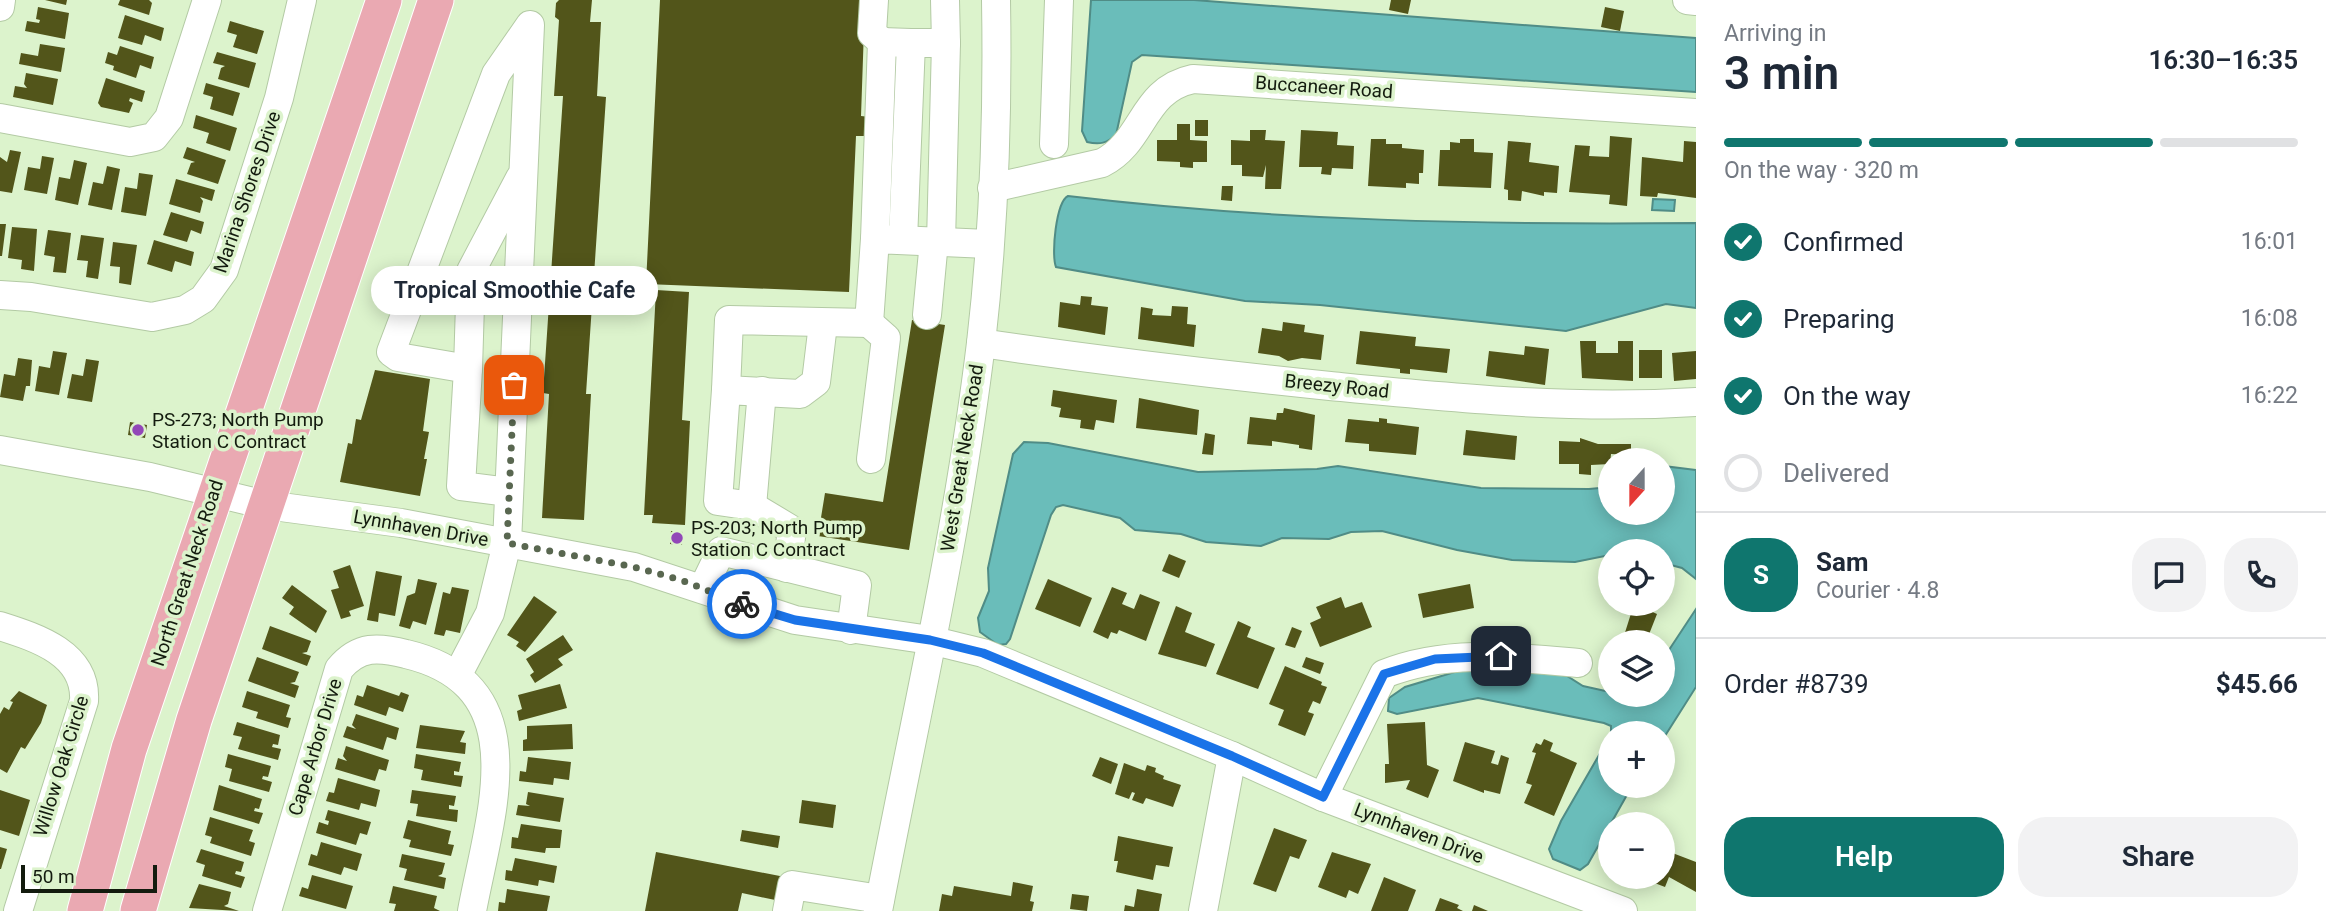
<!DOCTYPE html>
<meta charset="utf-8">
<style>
body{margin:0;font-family:Roboto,sans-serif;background:#f2f2f3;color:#1f2937;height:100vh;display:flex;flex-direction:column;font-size:26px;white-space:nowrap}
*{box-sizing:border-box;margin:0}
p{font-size:23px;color:#747a83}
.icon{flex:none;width:38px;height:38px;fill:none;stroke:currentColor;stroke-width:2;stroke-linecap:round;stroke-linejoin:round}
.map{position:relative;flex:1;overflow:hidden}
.drawer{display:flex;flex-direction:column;background:#fff;width:630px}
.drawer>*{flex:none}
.needle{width:46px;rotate:201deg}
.fabs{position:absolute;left:1598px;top:448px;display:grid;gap:14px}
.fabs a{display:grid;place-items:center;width:77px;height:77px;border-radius:50%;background:#fff;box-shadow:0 4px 18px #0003;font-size:35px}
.scale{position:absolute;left:21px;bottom:18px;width:136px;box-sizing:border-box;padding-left:7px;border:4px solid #131b0e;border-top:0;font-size:19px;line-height:24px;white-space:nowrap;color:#131b0e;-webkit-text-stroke:5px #dcf3cc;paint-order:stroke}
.pin{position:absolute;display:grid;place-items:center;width:60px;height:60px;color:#fff;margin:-30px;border-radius:14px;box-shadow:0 4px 10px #0006}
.courier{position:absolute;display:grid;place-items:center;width:70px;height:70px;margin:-35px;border:5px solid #1a73e8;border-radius:50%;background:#fff;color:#222;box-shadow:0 2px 9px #0007}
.bubble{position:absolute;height:49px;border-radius:24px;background:#fff;box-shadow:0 4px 18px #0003;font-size:23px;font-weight:600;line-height:49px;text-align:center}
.summary em{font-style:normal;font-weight:600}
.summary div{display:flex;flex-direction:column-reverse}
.summary{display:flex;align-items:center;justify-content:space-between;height:119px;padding:0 28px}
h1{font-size:46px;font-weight:600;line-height:52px}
.bar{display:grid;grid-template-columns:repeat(4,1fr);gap:10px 7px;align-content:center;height:84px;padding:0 28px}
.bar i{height:9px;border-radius:5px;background:#e0e1e3}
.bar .on{background:#0f766e}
.bar p{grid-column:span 4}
.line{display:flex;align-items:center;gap:18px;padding:0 28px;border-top:2px solid #e0e1e3}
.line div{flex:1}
.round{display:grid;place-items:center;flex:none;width:74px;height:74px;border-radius:28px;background:#f2f2f3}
ol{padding:0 28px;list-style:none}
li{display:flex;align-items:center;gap:21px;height:77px}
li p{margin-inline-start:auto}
li .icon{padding:7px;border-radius:50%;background:#0f766e;color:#fff;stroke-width:4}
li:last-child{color:#747a83}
li i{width:38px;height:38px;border:4px solid #e0e1e3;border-radius:50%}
.primary-button{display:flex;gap:14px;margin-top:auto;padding:14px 28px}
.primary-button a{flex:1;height:80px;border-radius:28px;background:#0f766e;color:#fff;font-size:28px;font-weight:600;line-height:80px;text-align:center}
.primary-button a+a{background:#f2f2f3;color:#1f2937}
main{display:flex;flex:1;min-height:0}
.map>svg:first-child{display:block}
</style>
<main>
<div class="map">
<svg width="1696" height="911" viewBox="0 0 1696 911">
<rect width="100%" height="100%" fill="#dcf3cc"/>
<!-- water -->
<g fill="#6abdba" stroke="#508c86" stroke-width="2">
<path d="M1091,0H1194L1696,38V92L1142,55L1132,62L1116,135C1107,143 1100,145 1087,142L1082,131Z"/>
<path d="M1068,196C1276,221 1486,225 1696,223V308L1666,304L1566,331L1320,305L1245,301L1056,267C1051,255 1056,202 1068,196Z"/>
<path d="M1653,199L1675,200L1674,211L1652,210Z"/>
<path d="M1024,442L1048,443L1198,472L1317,469L1338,466L1481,488L1589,489L1610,487V513H1662L1663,466L1696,470V579L1682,568L1663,563L1662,551H1610V555L1575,562L1512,560L1457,550L1382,531L1351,532L1329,539L1282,538L1261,546L1206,542L1181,534L1135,530L1120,518L1063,505L1056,507L1051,515L1010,639L1006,644L998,645L980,632L978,618L989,591L988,568L1013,454Z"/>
<path d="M1696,609V687L1663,739L1662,733H1611V726L1604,723L1478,698L1397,714L1388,711L1389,698L1405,687L1468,668L1514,666L1567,676L1583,686L1610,692V695H1662L1663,659Z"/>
<path d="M1610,736V786H1632L1588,864L1580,870L1553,859L1549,849L1561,821Z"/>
</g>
<!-- building -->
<g fill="#52551a">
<path d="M45,0H67L66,5Z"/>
<path d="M120,0H149L152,3L149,15L118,5Z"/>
<path d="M559,0H592L590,22H601L597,96L606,97L586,394H591L584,520L542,518L549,394L543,393L563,96H554L559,20L555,17L556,3Z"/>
<path d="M660,0H865L861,116L870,117L869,136H856L849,292L646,284Z"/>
<path d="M1391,0H1411L1408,14L1389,10Z"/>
<path d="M38,7L69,13L65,39L25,31L27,21L39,23L40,20L36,19Z"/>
<path d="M1605,7L1624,11L1620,31L1601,27Z"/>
<path d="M125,15L164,28L161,41L145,35L142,45L118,38Z"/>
<path d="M230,21L264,31L257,54L233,47L237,35L227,32Z"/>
<path d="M40,44L65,48L61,72L19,64L21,53L38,56Z"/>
<path d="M120,46L154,57L151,69L140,65L136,78L113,70L114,66L105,63L108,52L117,55Z"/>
<path d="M217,52L256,63L249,88L218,79L221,68L225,66L213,63Z"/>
<path d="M26,73L58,79L53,105L13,97L15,86L27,88L24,84Z"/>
<path d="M106,78L145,91L142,102L130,98L129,101L133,103L129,113L101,107L98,103Z"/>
<path d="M206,83L240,93L233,116L210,109L213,97L203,94Z"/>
<path d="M196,115L237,128L230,151L206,143L209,133L193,128Z"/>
<rect x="1195" y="120" width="13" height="16"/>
<path d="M1177,124H1190V140L1207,141V162H1193V168L1180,167V162L1157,161V140H1177Z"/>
<path d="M1250,130H1266L1265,140L1285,141L1281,189H1265L1266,165L1263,177L1242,176V165H1231V140L1250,141Z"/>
<path d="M1301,130L1338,132L1337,145L1354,146L1353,169L1332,168L1331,175L1321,174L1322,167H1299Z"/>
<path d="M1610,136L1632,138L1627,206L1609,204L1610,195L1569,192L1575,145L1590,146L1589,156L1609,157Z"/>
<path d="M1371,139H1386V144H1402V148L1424,150L1423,173H1419V184L1406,183V188L1368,186Z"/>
<path d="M1460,139H1474V152L1493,153L1491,188L1438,186L1440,150H1450V142L1460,143Z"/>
<path d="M1508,141L1531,143L1529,162L1559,166L1557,193L1544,192V196L1522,191L1521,201L1508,200V190L1504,189Z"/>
<path d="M1684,141L1696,142V198L1658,193L1657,197L1640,196L1642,157L1683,162Z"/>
<path d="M187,147L226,160L218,184L187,174L191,163L195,162L183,158Z"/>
<path d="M10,150L21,152L12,193L0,191V157L7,162Z"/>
<path d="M42,156L54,158L47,194L24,190L28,167L40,169Z"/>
<path d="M74,160L87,163L78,205L55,200L59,177L70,179Z"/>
<path d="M107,166L120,169L112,210L88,205L93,182L103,184Z"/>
<path d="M139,173L153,175L146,216L121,212L125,187L137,189Z"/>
<path d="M176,179L215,190L212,201L200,197L203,201L200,213L169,204Z"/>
<path d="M1222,186H1233L1232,201L1221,200Z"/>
<path d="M171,212L204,222L201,234L191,230L187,242L163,235Z"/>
<path d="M0,224H6L2,256H0Z"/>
<path d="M12,227L37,229L34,271L21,269L22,260L8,258Z"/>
<path d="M48,230L71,233L66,273L53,272L55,257L44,255Z"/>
<path d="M81,235L104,238L98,279L86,277L88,261L77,260Z"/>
<path d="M154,240L194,252L191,266L175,261L172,272L147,264Z"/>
<path d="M113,242L137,245L131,285L119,283L120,267L110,266Z"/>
<path d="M656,290L689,292L682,420L690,421L685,525L652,523L653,515H644Z"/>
<path d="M1081,296L1092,297L1091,305L1108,307L1105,335L1058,327L1060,302L1080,305Z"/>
<path d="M1172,306L1188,307L1187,324L1196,325L1194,347L1138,339L1141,307L1153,309L1152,315L1171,316Z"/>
<path d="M912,320L945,325L909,550L818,536L825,493L883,502Z"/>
<path d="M1283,322L1305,325L1304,332L1324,335L1321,360L1302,358L1288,361L1279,356L1258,353L1262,328L1282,331Z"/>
<path d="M1360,331L1416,337L1415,346L1450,349L1447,373L1410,369V374L1400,373V369L1356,364Z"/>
<path d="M1580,341H1596V353H1618V341H1633V381L1582,378Z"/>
<path d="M1525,346L1549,349L1545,385L1486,376L1489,351L1524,355Z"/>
<rect x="1639" y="350" width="23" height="28"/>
<path d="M53,351L67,353L59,395L35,391L39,366L50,368Z"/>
<path d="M1696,351V379L1674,381L1672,353Z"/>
<path d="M18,358L32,360L30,386H26L23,401L0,397L4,374L15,376Z"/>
<path d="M86,359L99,361L92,402L67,398L72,374L83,376Z"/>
<path d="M375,370L430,379L423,431L429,432L424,459H427L420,496L340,482L348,443L352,444L356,419L361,420Z"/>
<path d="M1053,390L1117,400L1114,423L1096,420L1094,430L1080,428L1081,420L1059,417L1061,408L1051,406Z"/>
<path d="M1139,398L1199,410L1197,435L1136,428Z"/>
<path d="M1284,408L1315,415L1312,450L1299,448V445L1272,441V446L1247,444L1250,417L1276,420L1277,413H1283Z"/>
<path d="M1379,418L1387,419V423L1419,427L1416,455L1369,451V444L1345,442L1348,419L1379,422Z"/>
<path d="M130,422L147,425L145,438L128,435Z"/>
<path d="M1466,430L1517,436L1515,460L1463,455Z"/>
<path d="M1205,433L1215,435L1213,455L1202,454Z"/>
<path d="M1580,438L1598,444H1631V455L1611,454L1610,464L1591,465V475L1579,474V464H1559V441L1580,442Z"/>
<path d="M671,531L683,532L682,545L670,544Z"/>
<path d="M1169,554L1186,561L1179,578L1162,571Z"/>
<path d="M350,565L364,606L349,611L351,616L341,619L331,590L339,588L333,571Z"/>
<path d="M376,571L402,576L395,616L379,613L378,622L367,620Z"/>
<path d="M418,579L437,583L426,625L413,621L410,629L399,626L407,596L415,593Z"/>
<path d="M1048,579L1092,598L1080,627L1035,609Z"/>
<path d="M1470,584L1474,608L1423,618L1418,594Z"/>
<path d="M292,585L327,611L316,633L289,614L294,607L282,598Z"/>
<path d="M452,587L469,590L460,633L446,630L444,636L434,634L443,592L450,594Z"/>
<path d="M1112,587L1127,593L1122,604L1134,609L1140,594L1160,602L1146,641L1119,630L1117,634L1111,632L1108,639L1093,632Z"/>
<path d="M534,596L557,612L525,652L516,646L519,642L507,635Z"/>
<path d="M1341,597L1345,608L1362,602L1372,627L1320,647L1310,623L1321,618L1316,607Z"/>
<path d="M1634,604H1650L1648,610L1657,614L1646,642H1622Z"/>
<path d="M1176,606L1192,613L1185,632L1215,644L1206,667L1158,654Z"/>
<path d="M1238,621L1251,627L1247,637L1275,648L1258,689L1216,674Z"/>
<path d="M270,626L311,641L307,652L302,653L311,656L307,666L262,649Z"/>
<path d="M1292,627L1302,631L1295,648L1285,645Z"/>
<path d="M563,635L573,650L558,659L563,665L535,683L530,675L534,672L526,659Z"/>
<path d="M257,657L299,672L295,682L290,683L299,686L295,698L248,681Z"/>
<path d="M1306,657L1324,663L1320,674L1302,667Z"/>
<path d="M1285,666L1322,682L1321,685L1327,687L1320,704L1313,701L1308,712L1314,714L1305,736L1278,725L1284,710L1269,704Z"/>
<path d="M560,684L567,708L519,721L517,711L522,709L518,695Z"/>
<path d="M367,685L399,696L401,692L409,695L403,712L389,707L386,716L354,705L357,695L363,697Z"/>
<path d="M19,691L47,705L41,723L25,749L21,747L7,773L0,769V714L4,707L9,710L13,702L10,701Z"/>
<path d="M247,691L290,705L286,717L291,718L288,728L256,718L258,712L242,707Z"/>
<path d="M356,714L399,728L396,740L387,737L383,750L343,737L347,726L356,729L352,725Z"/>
<path d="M237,722L280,735L278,745L273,744L272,747L281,749L278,760L238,749L242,737L233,735Z"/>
<path d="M1425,722L1427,765L1439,770L1428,798L1406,789L1410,780L1385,783V764H1389L1387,724Z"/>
<path d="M572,724L573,749L523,751V740L527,739V726Z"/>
<path d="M420,725L465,731L460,742L466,743L465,754L416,748Z"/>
<path d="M1544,739L1553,743L1550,751L1577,763L1554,816L1524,803L1532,785L1526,783L1536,753L1532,752L1536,743L1541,745Z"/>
<path d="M1465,742L1495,751L1491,763L1498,765L1501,755L1509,758L1500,794L1484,790V793L1453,781Z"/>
<path d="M346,746L389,760L386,771L379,769L375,781L335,769L338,758L347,761L343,756Z"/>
<path d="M228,754L271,766L268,777L263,776L262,779L272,782L269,792L229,781L232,769L225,767Z"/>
<path d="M416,754L461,762L459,772L454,771V775L463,776L461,787L421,780L423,770L414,768Z"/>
<path d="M528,757L571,762L569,780L554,778L553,785L519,781L520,771L526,772Z"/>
<path d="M1100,757L1118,764L1111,784L1092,776Z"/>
<path d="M1124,763L1145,771L1147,765L1156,768L1155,772L1164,776L1163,779L1181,785L1173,807L1146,798L1143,804L1132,800L1135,793L1132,792L1129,799L1115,794Z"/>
<path d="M338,778L380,790L376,807L361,803L359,810L326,801L329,792L334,793Z"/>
<path d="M219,785L262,799L259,809L255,808L254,811L263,813L259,824L213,810Z"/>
<path d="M0,790L30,800L19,836L0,830Z"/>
<path d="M412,790L456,796L454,806L449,805V809L458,810L457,822L416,816L418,804L410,803Z"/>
<path d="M528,792L564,798L560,822L516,815L518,805L530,806L526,804Z"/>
<path d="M802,800L836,805L833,828L799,823Z"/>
<path d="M328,810L371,822L367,835L360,833L356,845L316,833L319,822L328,825L329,821L325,820Z"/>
<path d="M210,817L253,830L249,841L255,843L251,856L210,843L212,837L205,835Z"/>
<path d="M408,820L451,831L448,844L454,845L451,856L409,847L411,840L403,838Z"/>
<path d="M521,824L562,830L560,848H546L545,853L511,848L512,837L518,838Z"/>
<path d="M1274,828L1307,840L1299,859L1290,856L1276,892L1253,884Z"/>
<path d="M742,830L780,836L778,848L740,841Z"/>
<path d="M1118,836L1173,847L1169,867L1156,865L1153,880L1116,872L1118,861H1114Z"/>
<path d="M321,842L362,854L357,871L344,867L341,875L308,865L311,854L317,856Z"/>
<path d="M0,847L7,849L1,869H0Z"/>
<path d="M201,849L244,862L241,872L236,871L235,874L245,877L241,888L202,876L205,865L196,862Z"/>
<path d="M1662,849L1696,862V892L1669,877L1665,887L1639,877H1662Z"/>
<path d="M656,852L785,877L780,901L742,893L738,911H645Z"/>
<path d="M1332,852L1371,864L1358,894L1349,890L1346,898L1318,887Z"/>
<path d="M402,854L445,863L442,874L438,876L446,878L444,889L404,880L407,869L399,867Z"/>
<path d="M515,858L557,866L554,883L539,880L538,886L505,880L506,870L512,871Z"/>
<path d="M312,875L353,886L346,909L299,896L302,887L308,889Z"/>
<path d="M1384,877L1416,890L1408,911H1371Z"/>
<path d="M1013,882L1033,886L1030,901L1034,902L1032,911H939L942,894L952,896L954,886L1011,896Z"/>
<path d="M199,884L231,892L228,904L224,906L239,911L189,908Z"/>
<path d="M393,886L437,896L434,908L440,911H394L396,904L389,903Z"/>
<path d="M507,889L550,896L547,911H498L499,902L505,903Z"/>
<path d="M1137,889L1162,894L1159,911H1124L1125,905L1134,907Z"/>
<path d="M1072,894L1089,896L1087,911L1070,909Z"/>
<path d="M1440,898L1459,905L1457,908L1463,911H1435Z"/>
<path d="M1474,905L1488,911H1472Z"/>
</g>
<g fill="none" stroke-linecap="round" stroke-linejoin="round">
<defs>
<g id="minor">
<path d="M874,0L872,33L882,42"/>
<path d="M945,0L946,43"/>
<path d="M1687,0L1696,1"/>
<path d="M0,7L1,0"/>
<path d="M0,118L130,142L154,137L169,118L207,0"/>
<path d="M1054,144L1059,0"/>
<path d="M992,188L1102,163C1145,141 1141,90 1193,79L1696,113"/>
<path d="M875,239L882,42L911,43"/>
<path d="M903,240L911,43H946L941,242"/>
<path d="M0,295L31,297L152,317L185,310L203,299L224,270L279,98L302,0"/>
<path d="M927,315L934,241"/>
<path d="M869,323L886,338L871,459"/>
<path d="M981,343C1097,360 1213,374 1330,386C1454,398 1571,410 1696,402"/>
<path d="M468,369L471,271L520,178"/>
<path d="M726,390L729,320L869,323L875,239L988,244"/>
<path d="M0,450L150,477L266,505L401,523L634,567L795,620L930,640L983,653L1232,756L1323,797L1623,911"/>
<path d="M752,506L762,391"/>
<path d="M787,568L792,530L752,506L718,501L726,390L800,394L816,382L823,324"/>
<path d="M703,588L721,551L857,585L851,630"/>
<path d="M0,626C38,638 87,654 84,701L18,911"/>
<path d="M458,674L490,613L507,543L530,25L496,74L391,352L398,357L468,369L461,486L509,492"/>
<path d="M1323,797L1384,674C1446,649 1513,657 1578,663"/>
<path d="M267,911L339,669C359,645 379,647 406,654C538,685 490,814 472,911"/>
<path d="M787,911L792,885L880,899"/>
<path d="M878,911C914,722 958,534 981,343C994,230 998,114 996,0"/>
<path d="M1203,911L1232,756"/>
</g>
<g id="major">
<path d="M85,911L129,749L384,0"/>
<path d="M138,911L194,720L436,0"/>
</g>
</defs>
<!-- minor casing -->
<use href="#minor" stroke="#b3caa4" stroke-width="30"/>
<!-- major casing -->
<use href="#major" stroke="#fff" stroke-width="37"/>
<!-- minor -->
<use href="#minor" stroke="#fff" stroke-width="28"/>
<!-- major -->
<use href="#major" stroke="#eaa9b2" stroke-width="35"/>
</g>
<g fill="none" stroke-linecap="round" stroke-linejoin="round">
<!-- done -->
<path stroke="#596750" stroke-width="7" stroke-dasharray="0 12.6" d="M514,385L507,543L634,567L681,580L742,604"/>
<!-- route -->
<path stroke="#1a73e8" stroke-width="9" d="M742,604L795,620L930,640L983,653L1232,756L1323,797L1384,674L1435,659L1501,656"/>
</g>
<!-- markers -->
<g fill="#9247b8" stroke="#dcf3cc" stroke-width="2.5">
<circle cx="138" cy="430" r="7"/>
<circle cx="677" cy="538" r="7"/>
</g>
<g text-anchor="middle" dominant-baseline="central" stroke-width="7" stroke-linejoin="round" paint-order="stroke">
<!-- street labels -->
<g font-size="19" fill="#131b0e" stroke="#dcf3cc">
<text transform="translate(1324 87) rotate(4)">Buccaneer Road</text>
<text transform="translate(247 192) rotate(-71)">Marina Shores Drive</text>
<text transform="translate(1337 386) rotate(6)">Breezy Road</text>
<text transform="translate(962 458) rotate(-81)">West Great Neck Road</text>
<text transform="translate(421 528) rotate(10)">Lynnhaven Drive</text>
<text transform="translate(187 573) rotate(-72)">North Great Neck Road</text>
<text transform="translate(315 747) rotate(-73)">Cape Arbor Drive</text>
<text transform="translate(61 766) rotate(-73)">Willow Oak Circle</text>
<text transform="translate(1419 833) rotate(21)">Lynnhaven Drive</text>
</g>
<!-- poi labels -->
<g font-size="19" fill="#131b0e" stroke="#dcf3cc" text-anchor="start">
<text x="152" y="419">PS-273; North Pump<tspan x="152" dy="22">Station C Contract</tspan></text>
<text x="691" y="527">PS-203; North Pump<tspan x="691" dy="22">Station C Contract</tspan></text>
</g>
</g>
</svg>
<div class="fabs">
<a><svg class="needle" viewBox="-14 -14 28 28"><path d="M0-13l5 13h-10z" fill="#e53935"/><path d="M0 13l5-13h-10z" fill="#747a83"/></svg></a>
<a><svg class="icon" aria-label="locate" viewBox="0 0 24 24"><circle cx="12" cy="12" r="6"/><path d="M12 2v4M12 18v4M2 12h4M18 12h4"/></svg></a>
<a><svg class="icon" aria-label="layers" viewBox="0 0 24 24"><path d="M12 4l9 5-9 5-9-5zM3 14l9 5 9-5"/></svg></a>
<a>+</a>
<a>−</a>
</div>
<div class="scale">50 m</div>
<div class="pin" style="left:514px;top:385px;background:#ea580c"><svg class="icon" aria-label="bag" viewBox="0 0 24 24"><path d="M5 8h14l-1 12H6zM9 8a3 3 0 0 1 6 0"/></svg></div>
<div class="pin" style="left:1501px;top:656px;background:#1f2937"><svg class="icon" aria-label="home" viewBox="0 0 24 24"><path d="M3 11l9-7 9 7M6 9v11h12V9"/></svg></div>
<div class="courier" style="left:742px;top:604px"><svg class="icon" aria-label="bike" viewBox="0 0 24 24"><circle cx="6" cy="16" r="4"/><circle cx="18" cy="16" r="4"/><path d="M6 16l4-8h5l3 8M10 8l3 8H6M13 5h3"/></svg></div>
<div class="bubble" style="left:371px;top:266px;width:287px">Tropical Smoothie Cafe</div>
</div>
<section class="drawer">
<div class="summary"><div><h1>3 min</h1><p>Arriving in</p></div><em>16:30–16:35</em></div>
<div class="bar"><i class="on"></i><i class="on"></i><i class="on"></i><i></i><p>On the way · 320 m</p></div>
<ol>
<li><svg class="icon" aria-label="check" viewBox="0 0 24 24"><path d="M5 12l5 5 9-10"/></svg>Confirmed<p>16:01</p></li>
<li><svg class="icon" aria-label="check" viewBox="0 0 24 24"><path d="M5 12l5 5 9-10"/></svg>Preparing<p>16:08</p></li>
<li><svg class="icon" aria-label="check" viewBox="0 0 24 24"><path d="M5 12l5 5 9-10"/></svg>On the way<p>16:22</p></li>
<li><i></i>Delivered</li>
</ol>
<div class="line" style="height:126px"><b class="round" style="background:#0f766e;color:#fff">S</b><div><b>Sam</b><p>Courier · 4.8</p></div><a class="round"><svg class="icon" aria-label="chat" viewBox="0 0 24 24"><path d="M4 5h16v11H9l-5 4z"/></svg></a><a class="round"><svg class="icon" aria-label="phone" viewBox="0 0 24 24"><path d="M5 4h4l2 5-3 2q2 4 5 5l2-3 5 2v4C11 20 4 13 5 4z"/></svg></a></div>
<div class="line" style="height:91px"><div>Order #8739</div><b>$45.66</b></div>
<div class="primary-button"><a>Help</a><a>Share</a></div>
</section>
</main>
